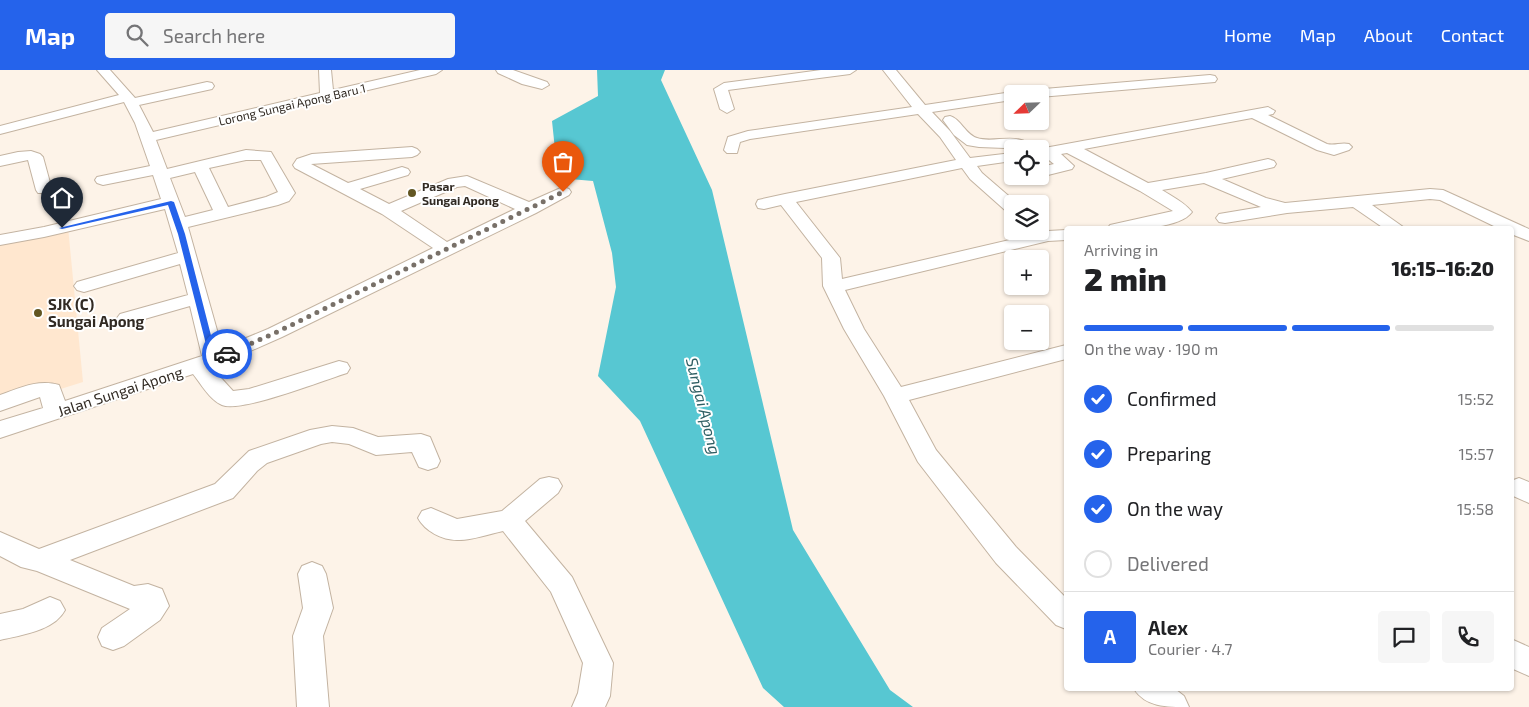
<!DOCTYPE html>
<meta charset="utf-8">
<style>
body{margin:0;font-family:"Exo 2",sans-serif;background:#f6f6f6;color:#202124;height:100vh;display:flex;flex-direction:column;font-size:19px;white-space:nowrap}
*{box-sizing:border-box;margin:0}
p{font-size:16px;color:#757577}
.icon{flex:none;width:28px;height:28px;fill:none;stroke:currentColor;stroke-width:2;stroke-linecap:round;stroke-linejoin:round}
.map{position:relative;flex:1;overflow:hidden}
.side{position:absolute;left:1064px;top:156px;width:450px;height:465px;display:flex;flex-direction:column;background:#fff;border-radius:5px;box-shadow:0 1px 4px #0004}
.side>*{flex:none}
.needle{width:32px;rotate:247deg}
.buttons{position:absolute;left:1004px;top:15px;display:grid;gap:10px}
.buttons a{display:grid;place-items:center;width:45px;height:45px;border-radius:5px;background:#fff;box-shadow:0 1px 4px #0004;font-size:25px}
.pin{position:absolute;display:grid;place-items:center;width:42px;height:42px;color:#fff;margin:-51px -21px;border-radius:50% 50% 50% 0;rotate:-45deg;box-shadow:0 0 5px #0007}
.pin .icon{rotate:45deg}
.courier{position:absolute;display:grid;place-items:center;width:50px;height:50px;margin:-25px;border:4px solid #2563eb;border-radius:50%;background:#fff;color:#222;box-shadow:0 1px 6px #0007}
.headline em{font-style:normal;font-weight:800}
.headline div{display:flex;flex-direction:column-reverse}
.headline{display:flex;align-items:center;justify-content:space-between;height:85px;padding:0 20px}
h1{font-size:32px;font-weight:800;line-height:38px}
.bar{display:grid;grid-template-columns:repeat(4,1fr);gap:8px 5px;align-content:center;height:60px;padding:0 20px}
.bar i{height:6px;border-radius:4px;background:#e0e0e0}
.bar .on{background:#2563eb}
.bar p{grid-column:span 4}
.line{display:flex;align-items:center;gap:12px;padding:0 20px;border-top:1px solid #e0e0e0}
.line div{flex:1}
.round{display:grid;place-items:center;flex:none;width:52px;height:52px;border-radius:5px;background:#f6f6f6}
ol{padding:0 20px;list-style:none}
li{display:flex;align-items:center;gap:15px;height:55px}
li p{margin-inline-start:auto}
li .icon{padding:5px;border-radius:50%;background:#2563eb;color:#fff;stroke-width:4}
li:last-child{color:#757577}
li i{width:28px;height:28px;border:2px solid #e0e0e0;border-radius:50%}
header{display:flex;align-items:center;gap:30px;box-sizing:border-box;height:70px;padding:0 25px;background:#2563eb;color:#fff}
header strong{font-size:24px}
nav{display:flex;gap:28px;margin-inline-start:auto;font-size:18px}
.search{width:350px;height:45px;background:#f6f6f6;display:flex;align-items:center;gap:12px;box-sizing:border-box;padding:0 18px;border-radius:5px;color:#757577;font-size:19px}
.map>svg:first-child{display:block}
</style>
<header>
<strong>Map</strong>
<div class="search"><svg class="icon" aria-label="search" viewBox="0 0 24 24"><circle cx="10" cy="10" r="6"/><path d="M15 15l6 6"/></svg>Search here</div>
<nav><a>Home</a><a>Map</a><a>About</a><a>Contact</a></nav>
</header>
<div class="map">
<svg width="1529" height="637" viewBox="0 0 1529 637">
<rect width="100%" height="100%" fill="#fdf3e8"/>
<!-- built -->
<path fill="#ffe7cf" d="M68,157L83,312L0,338V173Z"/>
<!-- water -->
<path fill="#57c7d2" d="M597,0H665L661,10L712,120L793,460L890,620L913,637H784L763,618L640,351L598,306L616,217L612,183L593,111L558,108L552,51L598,26Z"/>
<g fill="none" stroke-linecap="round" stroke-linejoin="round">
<defs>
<g id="minor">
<path d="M97,0H110L135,28L207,12L212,13L214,16L212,19L139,35L153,62L320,23L319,0H331L333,20L420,0H442L436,4L156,70L167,99L246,80L271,82L295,123L289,131L278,135L188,157L222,278L268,259L433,178L382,144L295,98L293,95L297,89L312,84L412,77L417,79L420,82L417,85L412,87L311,94L348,113L402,97L408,99L410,102L408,105L360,119L389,134L448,109L467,106L529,132L563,117L569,119L571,122L569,125L536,143L282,267L212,298L233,321L249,319L339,291L347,293L350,298L347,303C324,310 241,343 222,335C210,330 201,314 193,304L0,368V351L43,338L40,327L0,341V325C20,318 38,309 59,315L65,331L202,286L190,236L127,254L120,252L117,248L120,244L188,225L180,194L84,222L77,220L74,216L77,212L178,183L165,139L44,167L0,175V165L44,157L161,129L153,105L103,115L97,113L95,110L97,107L150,96L135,53L124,32L0,64V56L119,25ZM246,90H261L278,122L266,127L228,137L209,98ZM195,102L213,140L185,147L170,108ZM465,116L515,139L447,172L401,141L457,117Z"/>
<path d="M496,0H513L547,12L549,15L542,19L522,14L498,3Z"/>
<path d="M821,0H856L850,4L728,20L734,39L727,43L720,39L714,19L724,13Z"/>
<path d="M883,0H896L925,35L1012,22L1017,23L1012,24V30L932,42L950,61L970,88L1012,83V91L977,96L982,103L1018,134H1012V142L1006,141L970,109L962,98L796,132L840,188L842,209L1048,161L1066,160V170L1048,171L845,220L864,259L901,317L1066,275V289L909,330L936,380L1016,477L1066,528V559L1056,555L996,493L918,392L884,326L844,259L823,216L822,188L781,135L764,139L758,138L756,134L758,130L785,124L956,90L940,67L918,44L750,69L740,72L737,83H727L724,80L728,67L748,61L912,37Z"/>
<path d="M1210,5L1215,6L1217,9L1215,12L1040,27V24H1025L1032,20Z"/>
<path d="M1268,37L1275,41L1273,44L1268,45L1327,74C1335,76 1341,72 1349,74L1352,77L1349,80L1334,85L1317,80L1252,48L1084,79L1148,113L1206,103L1268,89L1274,91L1276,94L1274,97L1222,109L1266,128L1285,133L1430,119L1443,120L1529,159V171L1511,164V159H1500L1440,130L1430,129L1372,135L1406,159H1385L1353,137L1287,143L1225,153L1219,152L1216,148L1219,144L1261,137L1204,113L1162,120C1173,127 1184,132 1192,142C1179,160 1127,159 1107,159L1110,155L1173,141L1140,121L1067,83L1061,84L1074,96L1072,99L1040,107L1038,106H1040V97L1054,94L1045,87L1040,88L1039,79Z"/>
<path d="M950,46C961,49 965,64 977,68C995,74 1020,60 1034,79L979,77L967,75L954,65L943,50L945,47Z"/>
<path d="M31,81L40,84L43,87L52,120L50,123H38L36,120L28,90L0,96V86L18,82Z"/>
<path d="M332,356L353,358L378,367L421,364L430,367L440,391L437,397L428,400L419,397L412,382L376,385L349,374L332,372L321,374L267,393L257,401L233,428L70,490L134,516L148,514L162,519L169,536L160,550L124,576L113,580L102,576L98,567L102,558L130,539L37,501L21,497L0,486V462L39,479L215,414L249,381L310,360Z"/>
<path d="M549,407L558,409L562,416L558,423L525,451L572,507L613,593L610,626L605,637H572L578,623L583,593L551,522L503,461C490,464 469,471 457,470C442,470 425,461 418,448L422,441L431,438L457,449L502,441L540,409Z"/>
<path d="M1519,408L1529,412V433L1511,425V411Z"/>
<path d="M312,492L322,496L326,504L333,538L323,566L329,637H297L293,566L303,538L298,504L302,496Z"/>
<path d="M50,527L60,531L65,540C54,561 21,565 0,570V544L23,539Z"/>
<path d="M1511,569L1529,577V606L1511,598Z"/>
<path d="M1134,619H1175L1184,626L1189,637C1165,637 1146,637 1134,619Z"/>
</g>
</defs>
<!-- minor casing -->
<use href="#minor" stroke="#c3b3a1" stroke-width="2"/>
<!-- minor -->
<use href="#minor" fill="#fff" fill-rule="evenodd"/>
</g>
<!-- route -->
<path fill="#2563eb" d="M171,131L174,132L185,164L216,285L227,281L231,284L216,291L210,290L178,164L168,135L62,159L59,158Z"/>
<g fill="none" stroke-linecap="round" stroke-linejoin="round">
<!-- done -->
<path stroke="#787068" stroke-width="5" stroke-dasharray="0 9" d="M227,284L275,263L563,122"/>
</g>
<!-- markers -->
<g fill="#625622" stroke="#fff" stroke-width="2">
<circle cx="412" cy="123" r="5"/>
<circle cx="38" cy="243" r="5"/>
</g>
<g text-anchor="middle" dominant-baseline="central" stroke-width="4" stroke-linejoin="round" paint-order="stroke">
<!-- far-street labels -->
<g font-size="12" fill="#312a23" stroke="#fff">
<text transform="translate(292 34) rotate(-13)">Lorong Sungai Apong Baru 1</text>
</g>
<!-- far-poi labels -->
<g font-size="12" font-weight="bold" fill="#312a23" stroke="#fff" text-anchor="start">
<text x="422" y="116">Pasar<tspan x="422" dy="14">Sungai Apong</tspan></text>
</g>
<!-- poi labels -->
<g font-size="15" font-weight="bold" fill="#312a23" stroke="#fff" text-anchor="start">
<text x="48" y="234">SJK (C)<tspan x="48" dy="17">Sungai Apong</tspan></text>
</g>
<!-- street labels -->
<g font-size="15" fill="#312a23" stroke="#fff">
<text transform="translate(120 321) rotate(-18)">Jalan Sungai Apong</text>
</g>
<!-- water labels -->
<g font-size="16" font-style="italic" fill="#2f5f64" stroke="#fff">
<text transform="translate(704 336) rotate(76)">Sungai Apong</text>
</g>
</g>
</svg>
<div class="buttons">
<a><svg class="needle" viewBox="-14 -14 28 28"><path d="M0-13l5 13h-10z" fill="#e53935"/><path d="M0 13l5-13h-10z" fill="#757577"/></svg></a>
<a><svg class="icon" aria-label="locate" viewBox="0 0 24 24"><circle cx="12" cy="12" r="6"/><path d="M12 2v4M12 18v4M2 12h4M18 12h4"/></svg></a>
<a><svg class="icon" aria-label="layers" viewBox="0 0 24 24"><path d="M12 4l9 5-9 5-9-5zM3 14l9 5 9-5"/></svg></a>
<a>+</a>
<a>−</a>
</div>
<div class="pin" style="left:563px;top:122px;background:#ea580c"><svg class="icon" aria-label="bag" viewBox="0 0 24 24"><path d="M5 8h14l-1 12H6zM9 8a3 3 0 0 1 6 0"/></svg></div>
<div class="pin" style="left:62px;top:158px;background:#1f2937"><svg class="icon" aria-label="home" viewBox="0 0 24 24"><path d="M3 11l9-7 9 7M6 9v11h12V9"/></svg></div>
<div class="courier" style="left:227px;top:284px"><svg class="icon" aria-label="car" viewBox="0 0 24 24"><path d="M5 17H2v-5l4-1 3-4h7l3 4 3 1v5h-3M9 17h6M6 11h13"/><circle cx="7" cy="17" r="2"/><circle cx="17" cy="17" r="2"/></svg></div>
<section class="side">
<div class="headline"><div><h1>2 min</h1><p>Arriving in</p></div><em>16:15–16:20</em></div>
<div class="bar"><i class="on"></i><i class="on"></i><i class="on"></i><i></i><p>On the way · 190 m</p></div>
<ol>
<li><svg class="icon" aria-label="check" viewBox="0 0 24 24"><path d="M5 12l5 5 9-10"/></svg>Confirmed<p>15:52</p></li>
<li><svg class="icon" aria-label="check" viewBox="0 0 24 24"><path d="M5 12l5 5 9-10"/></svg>Preparing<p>15:57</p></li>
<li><svg class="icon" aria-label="check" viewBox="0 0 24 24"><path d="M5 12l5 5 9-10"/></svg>On the way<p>15:58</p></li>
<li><i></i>Delivered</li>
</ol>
<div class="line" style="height:90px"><b class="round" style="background:#2563eb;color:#fff">A</b><div><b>Alex</b><p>Courier · 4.7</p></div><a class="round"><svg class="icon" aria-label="chat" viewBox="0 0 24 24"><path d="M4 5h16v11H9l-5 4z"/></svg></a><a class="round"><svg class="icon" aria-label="phone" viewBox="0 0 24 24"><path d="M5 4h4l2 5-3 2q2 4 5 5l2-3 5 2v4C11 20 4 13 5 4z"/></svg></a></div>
</section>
</div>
